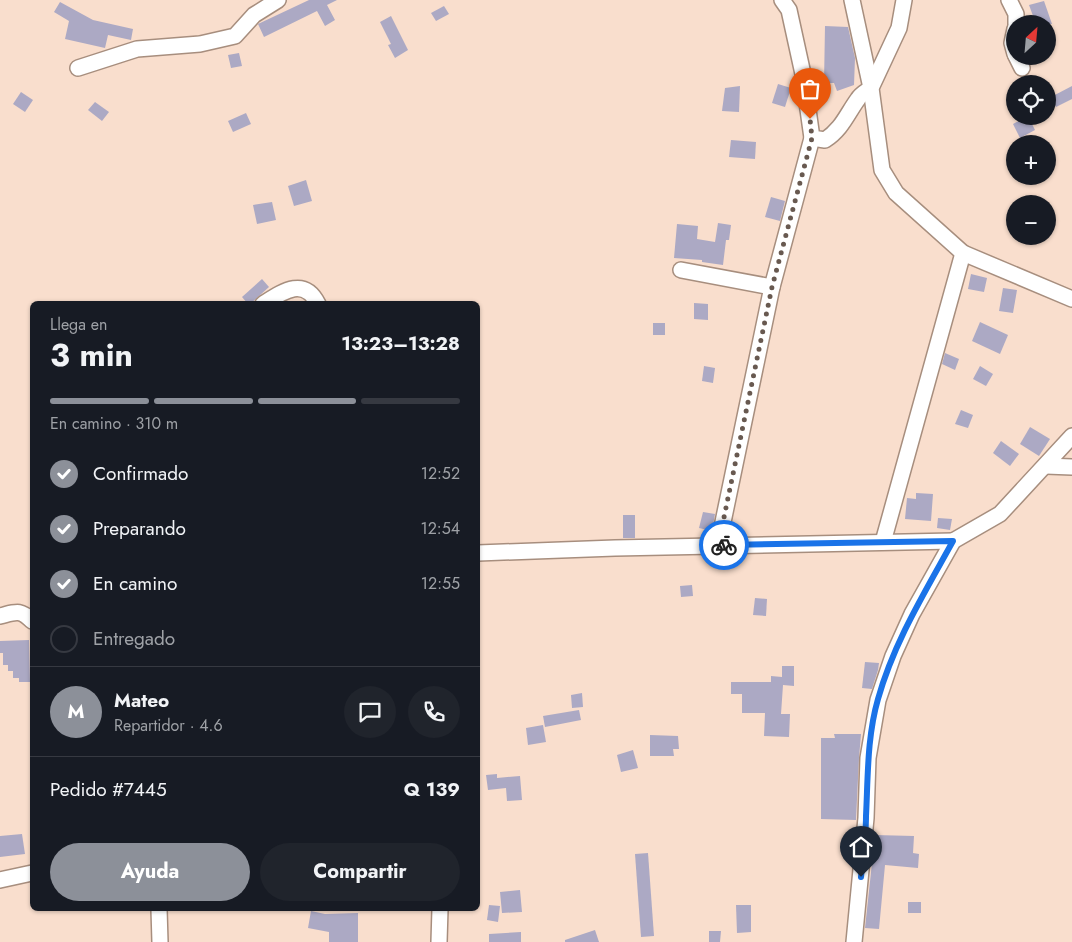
<!DOCTYPE html>
<html lang="es">
<meta charset="utf-8">
<style>
body{margin:0;font-family:Jost,sans-serif;background:#20242c;color:#f1f3f6;height:100vh;display:flex;flex-direction:column;font-size:19px;white-space:nowrap}
*{box-sizing:border-box;margin:0}
p{font-size:16px;color:#9ea1a6}
.icon{flex:none;width:28px;height:28px;fill:none;stroke:currentColor;stroke-width:2;stroke-linecap:round;stroke-linejoin:round}
.map{position:relative;flex:1;overflow:hidden}
.sheet{position:absolute;left:30px;top:301px;width:450px;height:610px;display:flex;flex-direction:column;background:#171b24;border-radius:8px;box-shadow:0 1px 4px #0004}
.sheet>*{flex:none}
.needle{width:32px;rotate:26deg}
.buttons{position:absolute;left:1006px;top:15px;display:grid;gap:10px}
.buttons a{display:grid;place-items:center;width:50px;height:50px;border-radius:50%;background:#171b24;box-shadow:0 1px 4px #0004;font-size:25px}
.pin{position:absolute;display:grid;place-items:center;width:42px;height:42px;color:#fff;margin:-51px -21px;border-radius:50% 50% 50% 0;rotate:-45deg;box-shadow:0 0 5px #0007}
.pin .icon{rotate:45deg}
.courier{position:absolute;display:grid;place-items:center;width:50px;height:50px;margin:-25px;border:4px solid #1a73e8;border-radius:50%;background:#fff;color:#222;box-shadow:0 1px 6px #0007}
.headline em{font-style:normal;font-weight:700}
.headline div{display:flex;flex-direction:column-reverse}
.headline{display:flex;align-items:center;justify-content:space-between;height:85px;padding:0 20px}
h1{font-size:32px;font-weight:700;line-height:38px}
.bar{display:grid;grid-template-columns:repeat(4,1fr);gap:8px 5px;align-content:center;height:60px;padding:0 20px}
.bar i{height:6px;border-radius:4px;background:#363941}
.bar .current{background:#8c9099}
.bar p{grid-column:span 4}
.line{display:flex;align-items:center;gap:12px;padding:0 20px;border-top:1px solid #363941}
.line div{flex:1}
.round{display:grid;place-items:center;flex:none;width:52px;height:52px;border-radius:26px;background:#20242c}
ol{padding:0 20px;list-style:none}
li{display:flex;align-items:center;gap:15px;height:55px}
li p{margin-inline-start:auto}
li .icon{padding:5px;border-radius:50%;background:#8c9099;color:#fff;stroke-width:4}
li:last-child{color:#9ea1a6}
li i{width:28px;height:28px;border:2px solid #363941;border-radius:50%}
.cta{display:flex;gap:10px;margin-top:auto;padding:10px 20px}
.cta a{flex:1;height:58px;border-radius:30px;background:#8c9099;color:#fff;font-size:20px;font-weight:700;line-height:58px;text-align:center}
.cta a+a{background:#20242c;color:#f1f3f6}
.map>svg:first-child{display:block}
</style>
<div class="map">
<svg width="1072" height="942" viewBox="0 0 1072 942">
<rect width="100%" height="100%" fill="#f9decd"/>
<!-- building -->
<g fill="#aca9c4">
<path d="M309,0H337L327,5L335,20L325,26L317,11L264,37L258,24Z"/>
<path d="M1044,1L1052,24H1036L1029,5Z"/>
<path d="M60,2L93,20L133,29L131,40L108,35L105,48L65,39L69,21L54,12Z"/>
<path d="M444,6L449,14L436,21L431,13Z"/>
<path d="M391,16L408,50L395,58L388,45L391,44L380,22Z"/>
<path d="M825,26L848,27L855,58L854,85L837,91L834,83H824Z"/>
<path d="M239,53L242,66L231,68L228,55Z"/>
<path d="M778,84L791,88L785,107L772,103Z"/>
<path d="M740,86L739,112L722,111L725,88Z"/>
<path d="M1072,86V99L1056,107L1051,97Z"/>
<path d="M21,92L33,100L25,112L13,104Z"/>
<path d="M95,102L109,112L102,121L88,110Z"/>
<path d="M246,113L251,124L233,132L228,121Z"/>
<path d="M1028,116L1035,130L1020,138L1013,124Z"/>
<path d="M731,140L756,142L755,159L729,157Z"/>
<path d="M306,180L312,201L294,206L288,186Z"/>
<path d="M771,197L785,201L780,221L765,217Z"/>
<path d="M272,202L276,220L257,224L253,205Z"/>
<path d="M718,223L731,225L729,240H726L723,265L702,262V260L674,258L677,224L698,226L697,239L715,242Z"/>
<path d="M971,274L987,278L984,292L968,289Z"/>
<path d="M262,279L269,287L250,304H248L242,297Z"/>
<path d="M1003,288L1017,290L1013,313L999,311Z"/>
<path d="M694,303L708,304V320L694,319Z"/>
<path d="M980,322L1008,335L1000,354L972,341Z"/>
<rect x="653" y="323" width="12" height="12"/>
<path d="M945,353L959,359L955,370L942,364Z"/>
<path d="M704,366L715,368L713,383L702,381Z"/>
<path d="M980,366L993,374L986,386L973,379Z"/>
<path d="M961,410L973,415L968,428L955,424Z"/>
<path d="M1030,427L1050,439L1039,456L1020,444Z"/>
<path d="M1001,441L1019,454L1010,466L993,453Z"/>
<path d="M916,493L933,494L931,521L905,519L907,498L916,499Z"/>
<path d="M703,512L715,514L712,531L699,528Z"/>
<rect x="623" y="515" width="12" height="23"/>
<path d="M938,518L952,519L950,530L937,528Z"/>
<path d="M692,585L693,596L681,597L680,586Z"/>
<path d="M755,598L767,599L766,616L753,615Z"/>
<path d="M29,640L30,682H19V678H13V671H8V665H3V653H0V641Z"/>
<path d="M865,662L879,663L878,670L872,689L862,688Z"/>
<path d="M782,666H794V686L783,685L781,714H790L789,737L764,736L765,713H742V694H731V682H771V676L782,677Z"/>
<path d="M582,693L583,707L572,708L571,695Z"/>
<path d="M579,710L581,720L545,727L543,716Z"/>
<path d="M543,725L546,742L528,745L526,728Z"/>
<path d="M834,734H861L859,758L856,820L821,819V738H835Z"/>
<path d="M650,735L678,736L679,749H673L674,756H650Z"/>
<path d="M633,750L638,768L621,772L617,755Z"/>
<path d="M497,774V778L520,776L522,800L507,801L506,788L488,790L486,775Z"/>
<path d="M22,834L25,854L0,857V836Z"/>
<path d="M875,835L914,836L913,853L919,854L918,868L885,865L879,929L865,928Z"/>
<path d="M648,853L654,936L641,937L635,854Z"/>
<path d="M520,890L522,912L502,913L500,892Z"/>
<rect x="908" y="902" width="13" height="11"/>
<path d="M489,905L500,906L498,922L487,920Z"/>
<path d="M736,905H751V932L737,933Z"/>
<path d="M311,911L325,914L358,913V942H329V932L308,928Z"/>
<path d="M595,930L599,942H565V940Z"/>
<path d="M709,931H721L720,942H709Z"/>
<path d="M521,932V942H489V934Z"/>
</g>
<g fill="none" stroke-linecap="round" stroke-linejoin="round">
<defs>
<g id="minor">
<path d="M782,0L789,10L803,74L812,138L825,140C842,129 847,114 858,99C861,94 867,91 871,88L852,0"/>
<path d="M904,0L899,28L871,88L882,170L896,193L963,253L1072,299"/>
<path d="M1009,0L1016,14V24"/>
<path d="M1015,29L1012,43L1015,54"/>
<path d="M1016,56L1022,68"/>
<path d="M78,68L137,49L200,44L235,36L254,15L278,0"/>
<path d="M681,270L772,287"/>
<path d="M263,304C282,292 304,276 318,304"/>
<path d="M1046,466L1072,467"/>
<path d="M883,542L963,253"/>
<path d="M718,546L772,287L812,138"/>
<path d="M478,553L615,548L953,541"/>
<path d="M0,616C16,612 20,609 32,621"/>
<path d="M0,880L32,873"/>
<path d="M159,909L160,942"/>
<path d="M439,942L440,909"/>
<path d="M854,942L866,818L868,758L878,700L893,656L912,614L953,541L1000,514L1072,436"/>
</g>
</defs>
<!-- minor casing -->
<use href="#minor" stroke="#a78e7e" stroke-width="18"/>
<!-- minor -->
<use href="#minor" stroke="#fff" stroke-width="15"/>
</g>
<g fill="none" stroke-linecap="round" stroke-linejoin="round">
<!-- done -->
<path stroke="#685950" stroke-width="5" stroke-dasharray="0 9" d="M724,545L718,546L772,287L812,138L810,119"/>
<!-- route -->
<path stroke="#1a73e8" stroke-width="6" d="M724,545L953,541C925,592 894,642 878,699C867,737 868,777 866,816C866,836 863,857 861,877"/>
</g>
</svg>
<div class="buttons">
<a><svg class="needle" viewBox="-14 -14 28 28"><path d="M0-13l5 13h-10z" fill="#e53935"/><path d="M0 13l5-13h-10z" fill="#9ea1a6"/></svg></a>
<a><svg class="icon" aria-label="locate" viewBox="0 0 24 24"><circle cx="12" cy="12" r="6"/><path d="M12 2v4M12 18v4M2 12h4M18 12h4"/></svg></a>
<a>+</a>
<a>−</a>
</div>
<div class="pin" style="left:810px;top:119px;background:#ea580c"><svg class="icon" aria-label="bag" viewBox="0 0 24 24"><path d="M5 8h14l-1 12H6zM9 8a3 3 0 0 1 6 0"/></svg></div>
<div class="pin" style="left:861px;top:877px;background:#1f2937"><svg class="icon" aria-label="home" viewBox="0 0 24 24"><path d="M3 11l9-7 9 7M6 9v11h12V9"/></svg></div>
<div class="courier" style="left:724px;top:545px"><svg class="icon" aria-label="bike" viewBox="0 0 24 24"><circle cx="6" cy="16" r="4"/><circle cx="18" cy="16" r="4"/><path d="M6 16l4-8h5l3 8M10 8l3 8H6M13 5h3"/></svg></div>
<section class="sheet">
<div class="headline"><div><h1>3 min</h1><p>Llega en</p></div><em>13:23–13:28</em></div>
<div class="bar"><i class="current"></i><i class="current"></i><i class="current"></i><i></i><p>En camino · 310 m</p></div>
<ol>
<li><svg class="icon" aria-label="check" viewBox="0 0 24 24"><path d="M5 12l5 5 9-10"/></svg>Confirmado<p>12:52</p></li>
<li><svg class="icon" aria-label="check" viewBox="0 0 24 24"><path d="M5 12l5 5 9-10"/></svg>Preparando<p>12:54</p></li>
<li><svg class="icon" aria-label="check" viewBox="0 0 24 24"><path d="M5 12l5 5 9-10"/></svg>En camino<p>12:55</p></li>
<li><i></i>Entregado</li>
</ol>
<div class="line" style="height:90px"><b class="round" style="background:#8c9099;color:#fff">M</b><div><b>Mateo</b><p>Repartidor · 4.6</p></div><a class="round"><svg class="icon" aria-label="chat" viewBox="0 0 24 24"><path d="M4 5h16v11H9l-5 4z"/></svg></a><a class="round"><svg class="icon" aria-label="phone" viewBox="0 0 24 24"><path d="M5 4h4l2 5-3 2q2 4 5 5l2-3 5 2v4C11 20 4 13 5 4z"/></svg></a></div>
<div class="line" style="height:65px"><div>Pedido #7445</div><b>Q 139</b></div>
<div class="cta"><a>Ayuda</a><a>Compartir</a></div>
</section>
</div>
